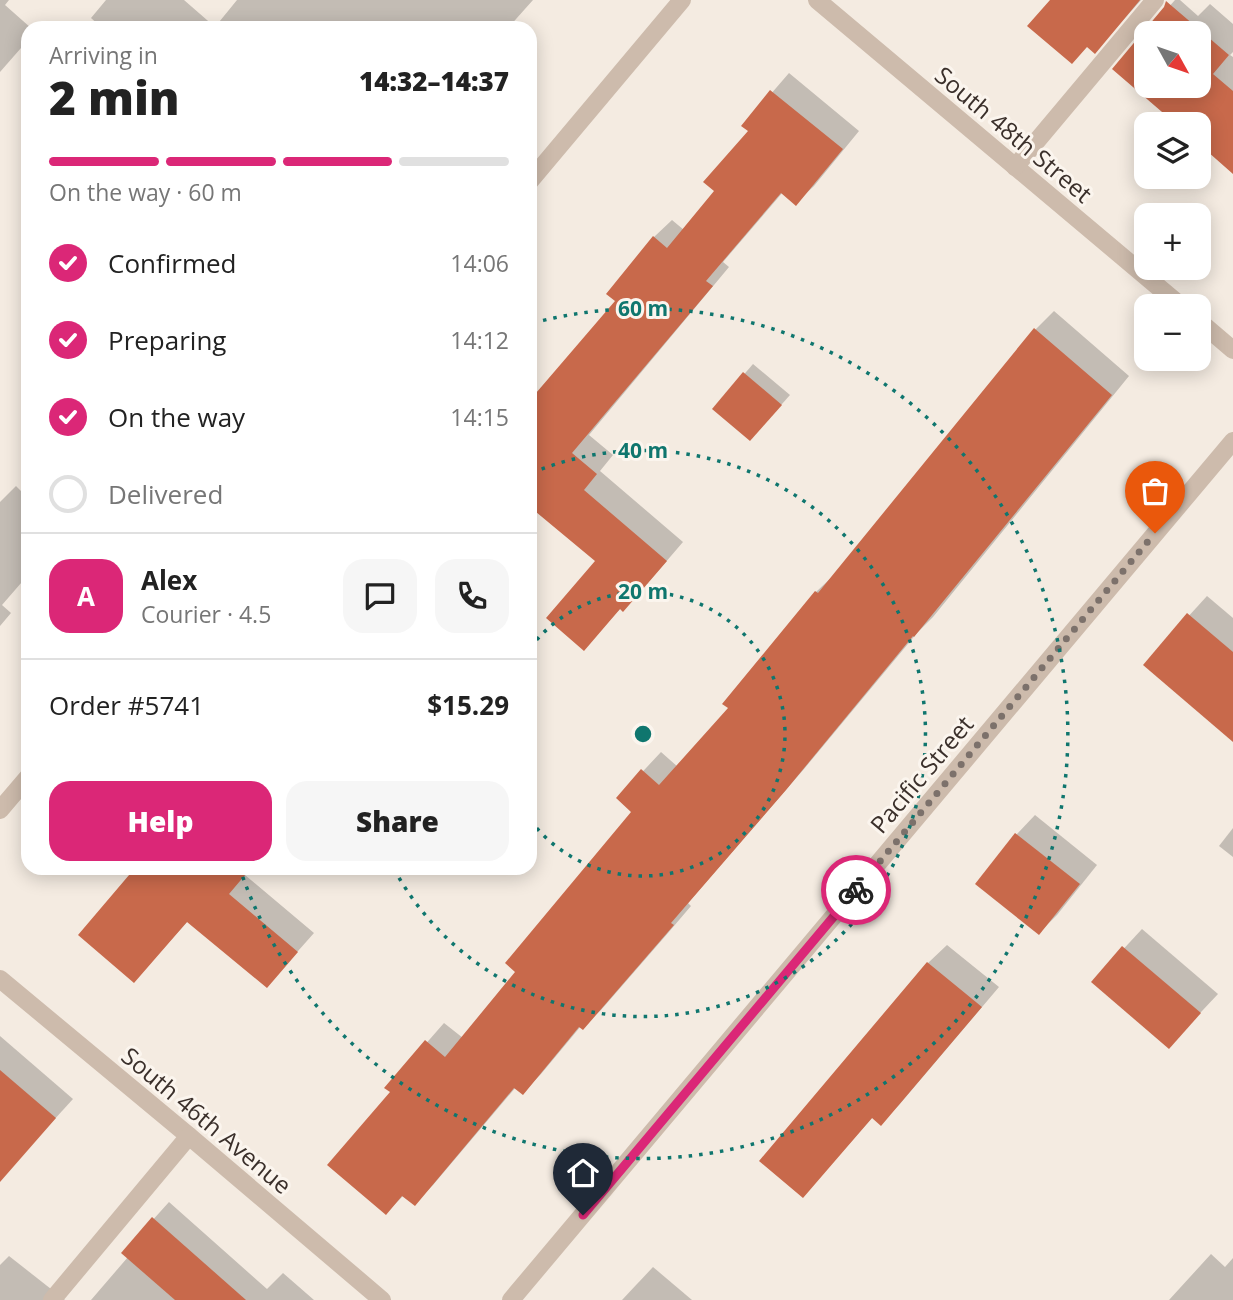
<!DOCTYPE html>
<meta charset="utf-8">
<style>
body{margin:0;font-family:"Open Sans",sans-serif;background:#f6f6f6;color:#222;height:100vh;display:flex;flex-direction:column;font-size:26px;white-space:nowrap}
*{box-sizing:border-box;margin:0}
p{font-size:23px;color:#767676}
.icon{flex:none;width:38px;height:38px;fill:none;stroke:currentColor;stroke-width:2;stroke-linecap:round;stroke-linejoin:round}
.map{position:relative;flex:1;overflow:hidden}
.panel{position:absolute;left:21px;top:21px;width:516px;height:854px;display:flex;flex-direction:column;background:#fff;border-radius:21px;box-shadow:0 4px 18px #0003}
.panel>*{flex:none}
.needle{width:46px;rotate:130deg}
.tools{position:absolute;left:1134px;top:21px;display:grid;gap:14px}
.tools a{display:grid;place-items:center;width:77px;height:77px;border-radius:14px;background:#fff;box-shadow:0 4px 18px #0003;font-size:35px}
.pin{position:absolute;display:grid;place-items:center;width:60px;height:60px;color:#fff;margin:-72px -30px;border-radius:50% 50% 50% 0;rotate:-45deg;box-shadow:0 0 7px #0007}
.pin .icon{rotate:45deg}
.courier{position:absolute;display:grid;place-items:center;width:70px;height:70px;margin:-35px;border:5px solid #db2777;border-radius:50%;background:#fff;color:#222;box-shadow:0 2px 9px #0007}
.summary em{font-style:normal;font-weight:800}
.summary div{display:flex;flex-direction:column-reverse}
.summary{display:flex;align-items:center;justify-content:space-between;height:119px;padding:0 28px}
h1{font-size:46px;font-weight:800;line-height:52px}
.bar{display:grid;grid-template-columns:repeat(4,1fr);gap:10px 7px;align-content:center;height:84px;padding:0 28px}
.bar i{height:9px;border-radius:5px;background:#e0e0e0}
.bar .selected{background:#db2777}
.bar p{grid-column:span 4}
.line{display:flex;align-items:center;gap:18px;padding:0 28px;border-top:2px solid #e0e0e0}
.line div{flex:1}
.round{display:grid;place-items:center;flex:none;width:74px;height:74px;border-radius:21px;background:#f6f6f6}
ol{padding:0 28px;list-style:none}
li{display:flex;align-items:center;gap:21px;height:77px}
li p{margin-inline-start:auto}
li .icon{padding:7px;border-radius:50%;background:#db2777;color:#fff;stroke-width:4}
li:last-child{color:#767676}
li i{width:38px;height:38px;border:4px solid #e0e0e0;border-radius:50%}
.button{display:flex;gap:14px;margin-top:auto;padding:14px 28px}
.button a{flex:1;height:80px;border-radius:21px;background:#db2777;color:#fff;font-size:28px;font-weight:800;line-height:80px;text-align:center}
.button a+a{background:#f6f6f6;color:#222}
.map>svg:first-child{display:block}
</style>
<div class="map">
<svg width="1233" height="1300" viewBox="0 0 1233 1300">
<rect width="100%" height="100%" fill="#f4ebe1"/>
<!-- shadow -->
<g fill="#0003" fill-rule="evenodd">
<path d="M0,0H9L5,5L31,28H28V40L0,72Z"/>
<path d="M106,0H184L215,27L237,0H533L508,28H102L91,18Z"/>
<path d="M1052,0H1141L1095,52Z"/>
<path d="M1175,0H1180L1198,16L1210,4L1233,24V52L1230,55L1233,57V171L1199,142V124H1179L1114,69ZM1146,33H1199V86H1146Z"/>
<path d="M789,73L859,131L814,186L796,203L783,192L723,262L729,267L589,435L613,455L600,471L683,542L640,592L621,608L584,648L598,561L534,508L530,513V386L539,393L617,301L654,237L672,220L684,230L717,191L751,131L744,125Z"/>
<path d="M1054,311L1129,376L933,617L917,633L804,769L688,903L691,906L668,933L601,1010L582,1028L581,1026L541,1074L523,1093L516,1087L433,1185L414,1204L404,1195L386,1213L392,1092L387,1088L444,1023L463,1038L518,972L634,811L618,798L661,752L678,767L730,708L816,592L835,574L1036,329Z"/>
<path d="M753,364L790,395L759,430L715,408Z"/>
<path d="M16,486L25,495L28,492V575L2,605L11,613L0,626V502Z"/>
<path d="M1207,596L1233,618V718L1145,664Z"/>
<path d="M1035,815L1097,865L1057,915L1039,933L977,883L1017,834Z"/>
<path d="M1233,828V857L1219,846Z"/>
<path d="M138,868H251L245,875L314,933L267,986L188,921L134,981Z"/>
<path d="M1142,929L1218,994L1169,1046L1093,982Z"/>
<path d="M947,945L999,987L899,1105L881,1123L873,1117L803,1196L928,963Z"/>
<path d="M0,1036L73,1099L11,1167L0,1157Z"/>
<path d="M169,1202L267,1289L283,1273L314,1300H91L128,1257L123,1253Z"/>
<path d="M1211,1254L1225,1267L1233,1258V1300H1169Z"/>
<path d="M9,1256L65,1300H0V1265Z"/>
<path d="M653,1267L692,1300H622Z"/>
</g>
<!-- building -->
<g fill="#c8694b" fill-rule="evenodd">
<path d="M1050,0H1140L1095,54L1087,47L1072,64L1027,26Z"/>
<path d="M1166,1L1229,55L1213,74L1233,91V174L1199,144V124H1176L1112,69L1164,7ZM1146,33H1199V86H1146Z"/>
<path d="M770,90L843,149L796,206L781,193L706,281L713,286L572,453L597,474L584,490L667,561L623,612L620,609L584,651L546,618L595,561L530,507V400L615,301L606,294L653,236L667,248L714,191L703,182L748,131L741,126Z"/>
<path d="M1034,328L1112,395L914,637L913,636L786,790L671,923L674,925L583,1030L579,1027L523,1095L514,1088L415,1206L402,1196L386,1215L327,1165L390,1092L384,1088L425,1040L445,1057L515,972L505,963L631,812L616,798L641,769L659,785L728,708L722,704L815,591L818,593Z"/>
<path d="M743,372L782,405L750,441L712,409Z"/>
<path d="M1187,613L1233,652V742L1143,665Z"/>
<path d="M1015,833L1080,884L1039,935L975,884Z"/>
<path d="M135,868H251L229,894L298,952L267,988L187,922L134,983L78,935Z"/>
<path d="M1122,946L1201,1013L1169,1049L1091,982Z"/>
<path d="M927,962L982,1007L881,1126L872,1118L803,1198L759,1161Z"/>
<path d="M0,1070L56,1118L0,1182Z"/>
<path d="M152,1217L246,1300H175L121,1253Z"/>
</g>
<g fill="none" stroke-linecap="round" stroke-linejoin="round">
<!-- minor -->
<g stroke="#cdbbac" stroke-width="18">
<path d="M817,0L1181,306"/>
<path d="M1015,167L1155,0"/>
<path d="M530,181L682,0"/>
<path d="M1199,321L1233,350"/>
<path d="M0,810L28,777"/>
<path d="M0,979L189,1136L382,1300"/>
<path d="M52,1300L189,1136"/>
<path d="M511,1300L1233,441"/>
</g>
</g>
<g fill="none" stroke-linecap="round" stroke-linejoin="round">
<!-- done -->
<path stroke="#7c716b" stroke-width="7" stroke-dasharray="0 12.6" d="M856,890L1155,533"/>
<!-- route -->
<path stroke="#db2777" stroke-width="9" d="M583,1215L856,890"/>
</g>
<!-- distance rings -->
<g fill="none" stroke="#0f766e" stroke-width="3.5" stroke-dasharray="3.5 7">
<path d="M530 648A142 142 0 1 1 530 820"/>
<path d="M532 473A283 283 0 1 1 394 869"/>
<path d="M533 323A425 425 0 1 1 240 869"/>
</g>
<g text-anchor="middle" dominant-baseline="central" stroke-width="6" stroke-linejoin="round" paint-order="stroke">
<!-- street labels -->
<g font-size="24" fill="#3b302b" stroke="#fbf5ee">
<text transform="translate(1014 134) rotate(40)">South 48th Street</text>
<text transform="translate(921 774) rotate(-50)">Pacific Street</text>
<text transform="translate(207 1120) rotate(40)">South 46th Avenue</text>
</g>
</g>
<circle cx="643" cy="734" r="10" fill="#0f766e" stroke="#fbf5ee" stroke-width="3.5"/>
<g font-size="21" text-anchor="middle" font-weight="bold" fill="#0f766e" stroke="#fbf5ee" stroke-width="6" stroke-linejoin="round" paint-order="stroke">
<text x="643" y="316">60 m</text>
<text x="643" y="458">40 m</text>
<text x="643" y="599">20 m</text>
</g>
</svg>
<div class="tools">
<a><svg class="needle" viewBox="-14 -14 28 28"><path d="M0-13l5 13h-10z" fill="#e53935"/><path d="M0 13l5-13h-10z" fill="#767676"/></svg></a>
<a><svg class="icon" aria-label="layers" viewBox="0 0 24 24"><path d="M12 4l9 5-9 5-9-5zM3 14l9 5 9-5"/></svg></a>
<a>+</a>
<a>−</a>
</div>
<div class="pin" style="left:1155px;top:533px;background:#ea580c"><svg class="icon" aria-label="bag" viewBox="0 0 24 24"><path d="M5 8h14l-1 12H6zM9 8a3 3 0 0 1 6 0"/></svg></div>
<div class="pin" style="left:583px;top:1215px;background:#1f2937"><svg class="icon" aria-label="home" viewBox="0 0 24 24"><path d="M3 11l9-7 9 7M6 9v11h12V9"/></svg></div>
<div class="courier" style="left:856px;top:890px"><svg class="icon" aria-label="bike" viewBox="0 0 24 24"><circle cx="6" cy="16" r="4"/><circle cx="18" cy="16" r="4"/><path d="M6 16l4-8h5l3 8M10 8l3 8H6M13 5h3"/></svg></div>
<section class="panel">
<div class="summary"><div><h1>2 min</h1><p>Arriving in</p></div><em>14:32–14:37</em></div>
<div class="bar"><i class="selected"></i><i class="selected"></i><i class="selected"></i><i></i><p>On the way · 60 m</p></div>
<ol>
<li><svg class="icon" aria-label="check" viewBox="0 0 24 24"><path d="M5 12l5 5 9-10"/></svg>Confirmed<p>14:06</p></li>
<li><svg class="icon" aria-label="check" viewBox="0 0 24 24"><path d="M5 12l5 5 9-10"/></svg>Preparing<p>14:12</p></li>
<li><svg class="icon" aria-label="check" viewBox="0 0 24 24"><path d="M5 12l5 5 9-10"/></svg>On the way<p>14:15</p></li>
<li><i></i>Delivered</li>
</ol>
<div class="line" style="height:126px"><b class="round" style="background:#db2777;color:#fff">A</b><div><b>Alex</b><p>Courier · 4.5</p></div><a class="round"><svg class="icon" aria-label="chat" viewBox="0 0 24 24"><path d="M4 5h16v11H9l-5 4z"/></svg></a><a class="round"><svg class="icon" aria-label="phone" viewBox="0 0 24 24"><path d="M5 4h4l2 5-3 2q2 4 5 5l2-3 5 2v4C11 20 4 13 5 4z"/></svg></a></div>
<div class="line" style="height:91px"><div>Order #5741</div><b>$15.29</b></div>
<div class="button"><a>Help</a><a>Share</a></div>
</section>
</div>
